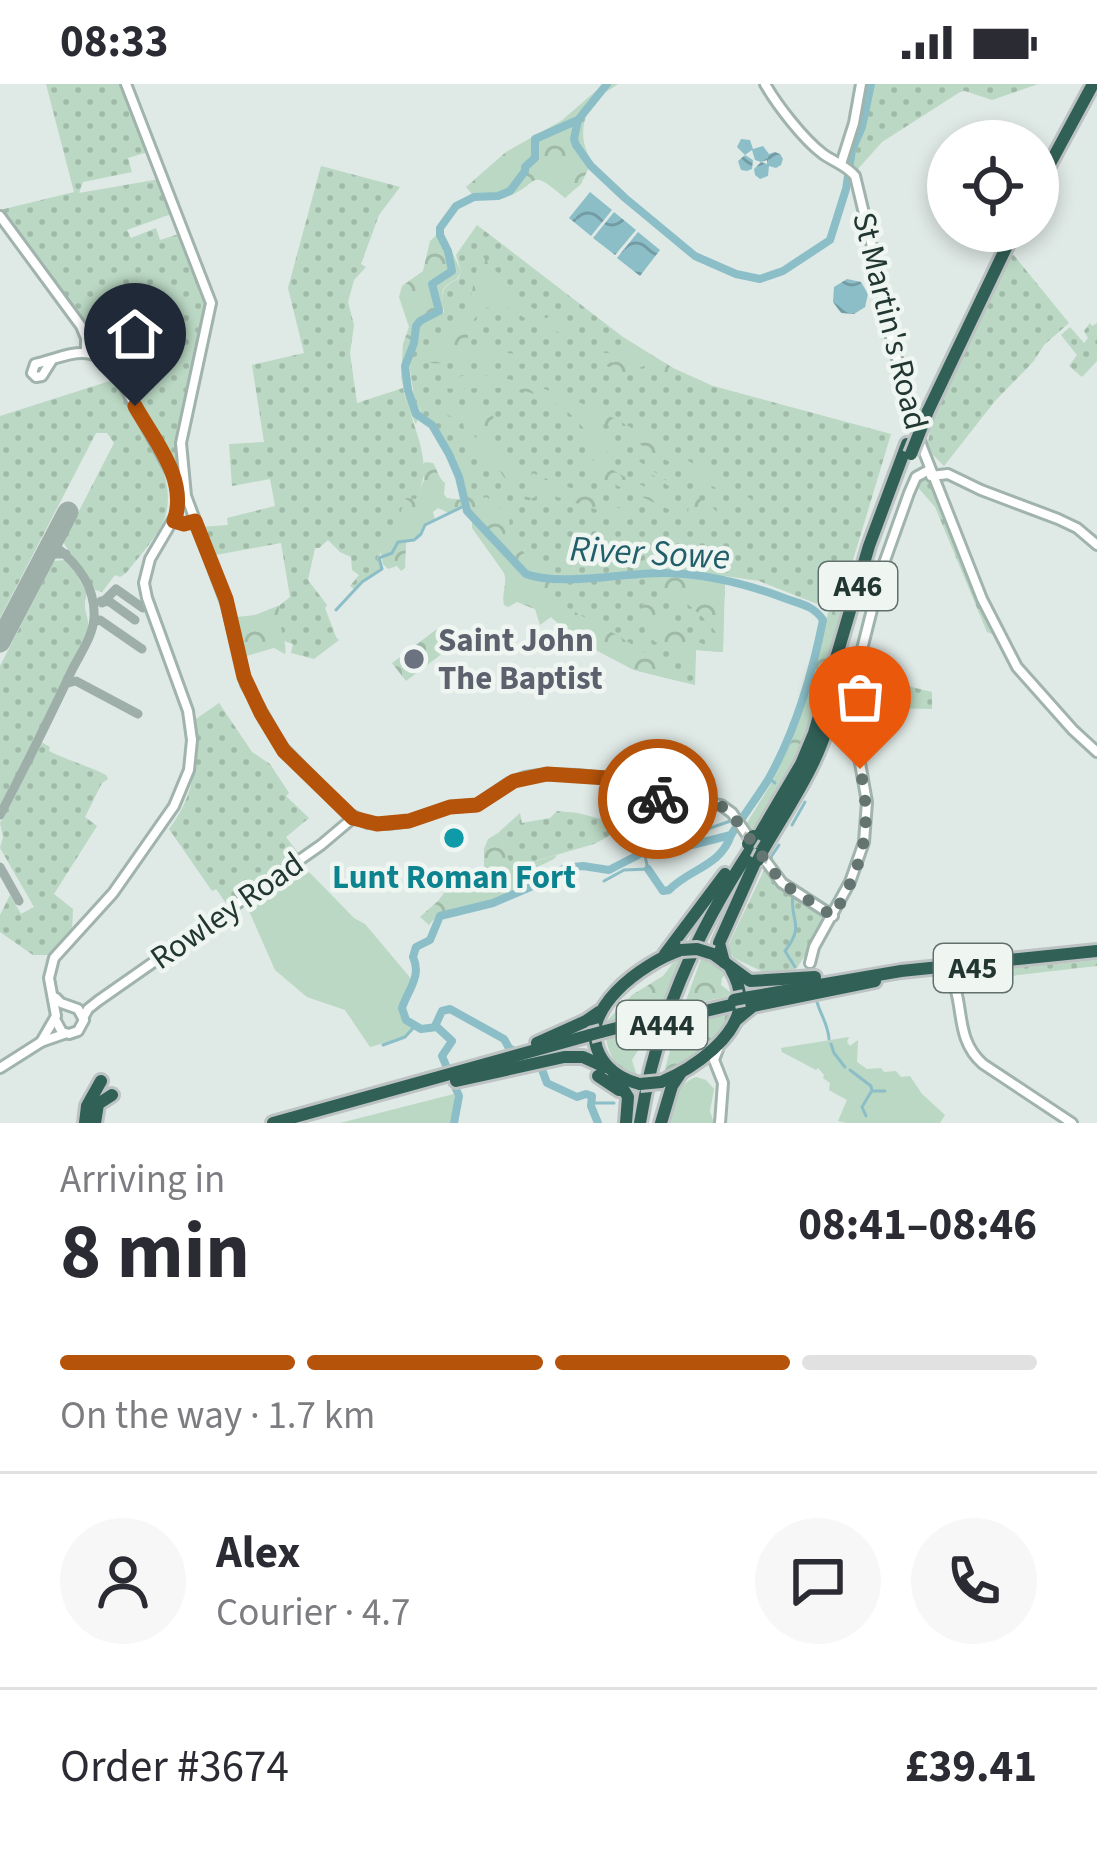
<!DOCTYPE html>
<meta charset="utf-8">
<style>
body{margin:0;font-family:"Source Sans 3",sans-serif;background:#f7f7f7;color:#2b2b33;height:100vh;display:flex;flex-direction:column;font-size:45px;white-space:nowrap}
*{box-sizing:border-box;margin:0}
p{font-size:39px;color:#7c7c81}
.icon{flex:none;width:66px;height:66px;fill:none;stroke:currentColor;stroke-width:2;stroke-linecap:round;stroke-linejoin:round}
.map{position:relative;height:1039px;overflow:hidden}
.details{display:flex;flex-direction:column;background:#fff;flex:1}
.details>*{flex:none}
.tools{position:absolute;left:927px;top:36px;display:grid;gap:24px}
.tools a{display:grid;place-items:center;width:132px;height:132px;border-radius:50%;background:#fff;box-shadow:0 6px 18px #0003;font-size:60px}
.pin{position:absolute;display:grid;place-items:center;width:102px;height:102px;color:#fff;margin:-123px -51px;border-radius:50% 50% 50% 0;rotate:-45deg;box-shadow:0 0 12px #0007}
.pin .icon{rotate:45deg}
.courier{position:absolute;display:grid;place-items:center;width:120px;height:120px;margin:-60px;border:9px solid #b45309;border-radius:50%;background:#fff;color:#222;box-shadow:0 3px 15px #0007}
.headline em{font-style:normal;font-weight:700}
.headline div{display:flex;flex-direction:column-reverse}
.headline{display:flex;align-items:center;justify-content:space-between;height:204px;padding:0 60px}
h1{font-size:78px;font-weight:700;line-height:90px}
.bar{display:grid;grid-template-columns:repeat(4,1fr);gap:18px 12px;align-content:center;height:144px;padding:0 60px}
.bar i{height:15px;border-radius:9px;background:#e1e1e2}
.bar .active{background:#b45309}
.bar p{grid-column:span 4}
.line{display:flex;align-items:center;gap:30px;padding:0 60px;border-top:3px solid #e1e1e2}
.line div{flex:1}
.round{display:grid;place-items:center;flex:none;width:126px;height:126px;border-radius:63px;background:#f7f7f7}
.status{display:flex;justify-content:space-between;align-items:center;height:84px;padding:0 60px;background:#fff;direction:ltr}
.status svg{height:33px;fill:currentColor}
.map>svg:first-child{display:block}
</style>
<div class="status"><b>08:33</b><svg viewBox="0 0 49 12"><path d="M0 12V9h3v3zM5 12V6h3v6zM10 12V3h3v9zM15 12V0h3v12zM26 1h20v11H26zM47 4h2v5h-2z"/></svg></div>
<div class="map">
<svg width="1097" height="1039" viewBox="0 0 1097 1039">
<defs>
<pattern id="grass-dots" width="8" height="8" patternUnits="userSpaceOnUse" patternTransform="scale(3)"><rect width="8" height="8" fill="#bad8c3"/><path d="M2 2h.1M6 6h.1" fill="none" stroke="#a0baa8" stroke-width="1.8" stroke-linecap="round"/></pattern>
<pattern id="forest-crowns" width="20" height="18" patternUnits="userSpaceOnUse" patternTransform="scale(3)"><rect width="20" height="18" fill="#bad8c3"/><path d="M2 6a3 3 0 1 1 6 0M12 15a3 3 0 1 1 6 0" fill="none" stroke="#a0baa8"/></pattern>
<pattern id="cemetery-stones" width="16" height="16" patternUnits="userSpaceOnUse" patternTransform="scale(3)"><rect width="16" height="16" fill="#bad8c3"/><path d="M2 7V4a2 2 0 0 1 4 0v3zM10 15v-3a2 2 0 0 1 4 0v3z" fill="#a0baa8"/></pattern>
<pattern id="water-waves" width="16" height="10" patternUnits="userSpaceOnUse" patternTransform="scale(3)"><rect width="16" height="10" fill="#8cbec8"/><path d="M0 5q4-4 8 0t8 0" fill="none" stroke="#729ba3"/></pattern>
</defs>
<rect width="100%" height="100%" fill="#dfe9e5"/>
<!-- grass -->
<g fill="url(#grass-dots)">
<path d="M46,0H122L148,68L128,74L132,88L83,98L79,109L160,95L174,129L127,146L131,154L156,144L160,156L182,149L208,218L177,355L178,377L171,379L124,293L0,126L74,108Z"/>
<path d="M871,0H1038L992,16L965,7L960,8L882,58L857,86L850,81Z"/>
<path d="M321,82L400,103L379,131L361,180L366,183L354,196L348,218L354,241L350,269L357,319L403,304C411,342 436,377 416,415H406C403,421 403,427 402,433C398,449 386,462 377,474L381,484C372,491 362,496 354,505L350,502L359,491L352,486L351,473L340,468L328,456L319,464H315L308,496L327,521L325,524L336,553L339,556L314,575L291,569L293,560L284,557L277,538L280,521L290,513L281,459L210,472L201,443L228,441L227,434L275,422L270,395L232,402L229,360L264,358L252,281L304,269L288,204Z"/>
<path d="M477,141L623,253L673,284L713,302L891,350L841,516L825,523L759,497L725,492L723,568L696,566L695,601L634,586L577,556L551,533L534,494L464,422L459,393L452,374L432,341L420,332L421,326L415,318L409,280L424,243L444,228C441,210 440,203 458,195L461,187L456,171Z"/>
<path d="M1012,169L1069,239L1044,261L1033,278L995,317L944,382L927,365L931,338L971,247Z"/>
<path d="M1090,239L1092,242L1097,239V277L1082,293L1069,282L1077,271L1061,251L1070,243L1084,259L1088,254L1084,247Z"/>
<path d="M116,295C138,336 187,398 160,444C151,460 137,475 126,489L120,493L115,491L102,508L95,506L63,458L114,359L107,349H96L0,534V332Z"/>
<path d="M927,389L994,545L992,550L987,548L935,423L915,400Z"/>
<path d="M65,476L77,491L87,510C81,527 90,532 88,545L36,655L0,722V582L54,477Z"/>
<path d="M891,598L932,608V625L887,624Z"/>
<path d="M219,619L252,668L270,680L289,709L286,712L309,734L286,753L299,770L228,822L216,805L212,807L169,745C194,713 199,675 196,635Z"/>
<path d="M41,658L50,663L49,667C68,677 87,681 106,691L108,695L102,699L85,733L97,742L54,810L73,825L72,846L49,871H33L0,848V831L10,811L21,830L34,823L0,764L3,753L0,739Z"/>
<path d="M557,727L578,729L628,742L594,760L511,784L498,749L520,729L522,739L550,734Z"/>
<path d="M766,782L785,806L822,827L824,841L797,884L770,891L734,874L727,864Z"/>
<path d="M1097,876V882L957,898L960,889Z"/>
</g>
<!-- forest -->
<g fill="url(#forest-crowns)">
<path d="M604,0H618C610,6 599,11 593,19C580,37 580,60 592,77L581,100L565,114C527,82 542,99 507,113C499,117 486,115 477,116L466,103L506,68L561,37Z"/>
<path d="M444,144V151L461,187L457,195C430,207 450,216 440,236L435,235C423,243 423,247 418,259C417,263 410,273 409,278C406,293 413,314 421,327L416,340L408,325L401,293L403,260L409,243L399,213L402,202L423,187L430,157Z"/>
<path d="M483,173L511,203L517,215L568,244L575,250L574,254L533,239L500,219C481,223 466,239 468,259C484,273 507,264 527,274L526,280C506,278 487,273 466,275C451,276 441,282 426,278L440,251L468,227L477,183Z"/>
<path d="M623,254L673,284L665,290L644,282L627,289C609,284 589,277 585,258L589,257L602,269H612V279L622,275L619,268Z"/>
<path d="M472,290C571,297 667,365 751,415L754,423L692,392L612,343L600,339L595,345L602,357L627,369L684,408L709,420L718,429V435L688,429L689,419C675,403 628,375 608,368L599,371C582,330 546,305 500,304C481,303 462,306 442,304L447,295Z"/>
<path d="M488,321L493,325L494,348L475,345L474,352L521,383L522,393L514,403C504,395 501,388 494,379C481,364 466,361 463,339L446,330L445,322Z"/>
<path d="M449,370L460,376L471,395L466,401L471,414L475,416L487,413C493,421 505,425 509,434C510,437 509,441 510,444C518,467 531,478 551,487L554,494L549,515C562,518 572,527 584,533C622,553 650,570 683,598L634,586L577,556L551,533L540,541L535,525L517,518L508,523L504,521C501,509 508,500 504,489L472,444V436L464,420L449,429L438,424L433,428L435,436L425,440L420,450L406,459L405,484L401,487L397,482L388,485L383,480L381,468C395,452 398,433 406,414L416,415L424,396L422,383L425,378L433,379C437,385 439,395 445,399L444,410L447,414L463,416L459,393Z"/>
<path d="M598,374C612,391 661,408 683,423L679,430L592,390L589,382L591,377Z"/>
<path d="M533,389C543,395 551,395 561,399C578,408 608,424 626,425L630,432L629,436L548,410L538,411L526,418C521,408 527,396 533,389Z"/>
<path d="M648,477L715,482L725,492L723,559C709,534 679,510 652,501Z"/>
<path d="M642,520C668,521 676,540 694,555C703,562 713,562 723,568L696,566L695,582L681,578L665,561L655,558L645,548Z"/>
<path d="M227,521L237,533L255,531L280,521C275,539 288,554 285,570L274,564L239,574Z"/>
<path d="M844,523C824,601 809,684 754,747L745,742L774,695L791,658L829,526Z"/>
<path d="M498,749L512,784L557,771L554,775L521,791L513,807C500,812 487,818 474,822C456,826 441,825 429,841L420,833L438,817L450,801L484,786V765L488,755Z"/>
<path d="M683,873L659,930L602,942L632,911L663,892L672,880Z"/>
<path d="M701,875L719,880L728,888L722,894L721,901L734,911L684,922Z"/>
<path d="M734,925C723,956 691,977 663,992L678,938Z"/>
<path d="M651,945L632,976L637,992L636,995C619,988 609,972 606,955Z"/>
</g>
<!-- cemetery -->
<path fill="url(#cemetery-stones)" d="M437,545L451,563L406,597L392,579Z"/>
<!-- park -->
<g fill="#bad8c3">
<path d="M304,787L310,789L354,834L365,840L413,897L402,924L406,936L416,941L405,953L370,963L345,926L307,913L275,886L246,820L291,788L295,794Z"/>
<path d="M849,953L847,958L850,962L858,956L857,978L867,985L881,984L884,988L896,987L901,993L910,992L922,1010L945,1031L940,1039H846L838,1037L847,1016L829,1006L830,999L823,994L824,991L818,984L816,986L782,968L781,964Z"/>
<path d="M696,993L706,996L714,1005L710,1027L714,1039H669C674,1020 676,1000 696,993Z"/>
<path d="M454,1010L456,1019L452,1039H340Z"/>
</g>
<!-- water -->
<g fill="url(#water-waves)">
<path d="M741,55L750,56L753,65L763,62L769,70L775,68L780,70L783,75L781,81L776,84L769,82L768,92L760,95L755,91L754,85L761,78L767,80V76L761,78L755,76L752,66L745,71L753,76L752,85L747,87L741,86L738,77L745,71L737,63Z"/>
<path d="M590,108L612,126L591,152L569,134Z"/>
<path d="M614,128L636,146L615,171L593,154Z"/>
<path d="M638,148L660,166L640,192L617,174Z"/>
<path d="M847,195L861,198L868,210L865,223L854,230L841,229L833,218L834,203Z"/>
</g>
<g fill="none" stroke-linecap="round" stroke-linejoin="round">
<!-- stream -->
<g stroke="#8cbec8" stroke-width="3">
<path d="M336,526L362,498L382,485L379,474L392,469L398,458L414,456L421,450L425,441L464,422"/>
<path d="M769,694L775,699"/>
<path d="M792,741L805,718"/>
<path d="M696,749L742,733"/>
<path d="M678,759L683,757"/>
<path d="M772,778L771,773L779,761"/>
<path d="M604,797L624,786L648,785L644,768"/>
<path d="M793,810C789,837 806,840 785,867L795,883"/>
<path d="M817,918C821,932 828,940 829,955"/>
<path d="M831,960L834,969L845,983"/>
<path d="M383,961L405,953L416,941"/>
<path d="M850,986L871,1002L872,1007H885"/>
<path d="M591,1019H614"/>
<path d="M866,1032L862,1023L871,1008"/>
</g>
<!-- river -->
<g stroke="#8cbec8" stroke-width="8">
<path d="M578,36L574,55L576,61L591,82L625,114L695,172L736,190L760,195L783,187L830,156L846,105L852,66L862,43L871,0"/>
<path d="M648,785L663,807L669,806C689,785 721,782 731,751"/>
<path d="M435,942L442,927L450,925L504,955L509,964L519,970"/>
<path d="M537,981L541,983L547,999L577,1013L586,1010L592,1012L591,1022L598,1039"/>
<path d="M454,1039L459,1012L442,972L452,957L437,943L421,945L406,936L402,924C408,906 422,892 413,873L416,863L430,856L440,832L493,819L542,798L565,784L583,782L609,786L644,768L678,759L684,763L731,751C743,732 756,715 768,696C795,648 812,591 823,536C813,521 800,520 784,514C747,500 705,490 665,489C627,488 560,503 526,490L467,427L459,393L449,370L432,341L416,330L408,306L405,282L414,259L416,242L420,237L439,227L432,200L452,187L448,167L440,151V144L456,122L474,113L498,112L510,107L525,87V83L535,74V55L578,36L607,0"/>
</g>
<!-- taxiway -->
<g stroke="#9eaea9" stroke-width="9">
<path d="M41,479L53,470H66"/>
<path d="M101,517L110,518L135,536"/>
<path d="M102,519L116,505L143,524"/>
<path d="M94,538L100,536L142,565"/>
<path d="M68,599L76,597L138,630"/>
<path d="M0,731C25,683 49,635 72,586C80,570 93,552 94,534C96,503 78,480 55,462L54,454"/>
<path d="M0,783L19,817"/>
</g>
<!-- runway -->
<path stroke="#9eaea9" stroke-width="21" d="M0,558L68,428"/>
<defs>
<g id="secondary">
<path d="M126,0L211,219L181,359L186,412L227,521L246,600L281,662L348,730L368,739L388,740L409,737L450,723L477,721L509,699L525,693L547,690L578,691L607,694L662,716L721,721L732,729L750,755"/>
<path d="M765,0C777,21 803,55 823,70C834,78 846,81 855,92L880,196L887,239L922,363L982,515L1017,583L1073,646L1097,668"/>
<path d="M841,80L854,39L861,0"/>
<path d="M0,132L81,242L86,254V269"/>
<path d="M931,392L948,390L981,406L1058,435L1077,444L1097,461"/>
<path d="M762,772L782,799L833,832"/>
<path d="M810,879L814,863L850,798L864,758L867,718L853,640L857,585L883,482L909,409L916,393L929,386"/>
<path d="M947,887C967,915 952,953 983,980L1072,1039"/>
<path d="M56,914L61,919L78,925L84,936L78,947L69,950L62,948L56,937"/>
<path d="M83,934L88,925L98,917L321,761L353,734"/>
<path d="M41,958L56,932L49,894L54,874L113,809L174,722L189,686L192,656L188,627L147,514L144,499L150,475L177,429L179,412L176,397L118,291C92,255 69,272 35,280L32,289L36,293L42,292L52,276"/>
<path d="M718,965L714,976L723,999L720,1039"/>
<path d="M0,984L41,958L64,950"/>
</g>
<g id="highway">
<path d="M1038,102L1093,0"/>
<path d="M928,327L1014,147"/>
<path d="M755,758L801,680L814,649L869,462L907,360"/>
<path d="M762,768C787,724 828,668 832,617"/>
<path d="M665,870L725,790"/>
<path d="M713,870L750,897L815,893"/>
<path d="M724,878L719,859L757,774"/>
<path d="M744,914L901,887L1097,867"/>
<path d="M680,933L735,920"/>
<path d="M736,936L753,922L875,897"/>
<path d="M601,948L652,935"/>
<path d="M537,959L586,937L599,928"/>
<path d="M614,990L628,1013L626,1039"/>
<path d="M598,992L619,1006"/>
<path d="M456,997L564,973H583L605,983"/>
<path d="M661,998C692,985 742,952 740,914C740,903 736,894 731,885"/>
<path d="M640,1000C624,996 611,989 602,975C572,928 644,878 681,866"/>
<path d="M85,1039L87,1022L101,997"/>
<path d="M95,1039L98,1020L112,1011"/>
<path d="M273,1039L590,951"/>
<path d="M640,1039C656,938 695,850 751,765"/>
<path d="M661,1039L672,1002L680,990"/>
</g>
</defs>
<!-- secondary casing -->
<use href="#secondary" stroke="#a0b3ac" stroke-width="14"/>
<!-- highway casing -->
<use href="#highway" stroke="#bdc3c2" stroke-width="18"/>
<!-- secondary -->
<use href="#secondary" stroke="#fff" stroke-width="8"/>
<!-- highway -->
<use href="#highway" stroke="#316057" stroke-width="12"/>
<defs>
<g id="highway-bridge">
<path d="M911,370L928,327"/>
<path d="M748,760L753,752"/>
<path d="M758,776L762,768"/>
<path d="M681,866L697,865L713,870"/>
<path d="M734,916L744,914"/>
<path d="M652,935L682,927"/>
<path d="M590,951L601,948"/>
<path d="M640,1000L661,998"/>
</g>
</defs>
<!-- highway-bridge casing -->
<use href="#highway-bridge" stroke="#bdc3c2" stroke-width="18" stroke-linecap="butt"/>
<!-- highway-bridge -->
<use href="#highway-bridge" stroke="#316057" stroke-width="12"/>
</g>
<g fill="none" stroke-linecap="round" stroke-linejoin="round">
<!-- done -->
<path stroke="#647571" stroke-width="12" stroke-dasharray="0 21.6" d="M658,715L715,720L728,725L782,799L833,832C864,780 873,743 860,685"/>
<!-- route -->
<path stroke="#b45309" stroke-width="15" d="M135,322C154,356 189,396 174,437L184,440L195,437L226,515L244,593L261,629L284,667L353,734L377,740L409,737L450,723L477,721L514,697L547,690L607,694L658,715"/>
</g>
<!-- markers -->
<circle fill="#6b7280" stroke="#eff6f2" stroke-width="4.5" cx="414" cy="575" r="12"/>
<circle fill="#0f9aa8" stroke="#eff6f2" stroke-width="4.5" cx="454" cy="754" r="12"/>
<g text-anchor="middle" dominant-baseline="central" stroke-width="9" stroke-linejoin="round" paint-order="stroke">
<!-- shield labels -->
<g fill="#eff6f2" stroke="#60706c" stroke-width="3">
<rect x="819" y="478" width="78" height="48" rx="9"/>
<rect x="934" y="860" width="78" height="48" rx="9"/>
<rect x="617" y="917" width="90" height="48" rx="9"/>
</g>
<g font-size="30" font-weight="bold" fill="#223732">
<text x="858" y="502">A46</text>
<text x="973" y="884">A45</text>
<text x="662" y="941">A444</text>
</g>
<!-- street labels -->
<g font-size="33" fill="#223732" stroke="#eff6f2">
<text transform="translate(890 237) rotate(76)">St Martin's Road</text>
<text transform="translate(227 827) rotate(-35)">Rowley Road</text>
</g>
<!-- worship labels -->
<g font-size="33" font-weight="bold" fill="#5b616d" stroke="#eff6f2" text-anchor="start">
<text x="438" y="556">Saint John<tspan x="438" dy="38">The Baptist</tspan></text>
</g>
<!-- culture labels -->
<g font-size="33" font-weight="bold" fill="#0d838f" stroke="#eff6f2">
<text x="454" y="793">Lunt Roman Fort</text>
</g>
<!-- water labels -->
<g font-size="36" font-style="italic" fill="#235e6b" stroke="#eff6f2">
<text transform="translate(650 469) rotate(3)">River Sowe</text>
</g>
</g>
</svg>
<div class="tools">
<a><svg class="icon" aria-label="locate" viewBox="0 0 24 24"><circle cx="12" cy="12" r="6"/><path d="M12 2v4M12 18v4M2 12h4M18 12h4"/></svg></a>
</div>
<div class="pin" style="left:860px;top:685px;background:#ea580c"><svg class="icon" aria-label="bag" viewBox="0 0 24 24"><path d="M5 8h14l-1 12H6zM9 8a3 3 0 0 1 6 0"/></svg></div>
<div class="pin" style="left:135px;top:322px;background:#1f2937"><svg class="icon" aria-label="home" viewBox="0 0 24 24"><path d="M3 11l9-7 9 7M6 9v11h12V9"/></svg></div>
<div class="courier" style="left:658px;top:715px"><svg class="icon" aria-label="bike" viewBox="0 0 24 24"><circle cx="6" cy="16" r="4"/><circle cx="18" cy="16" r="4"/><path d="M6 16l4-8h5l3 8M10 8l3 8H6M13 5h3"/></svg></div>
</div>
<section class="details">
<div class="headline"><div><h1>8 min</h1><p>Arriving in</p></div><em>08:41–08:46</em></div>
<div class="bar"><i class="active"></i><i class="active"></i><i class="active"></i><i></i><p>On the way · 1.7 km</p></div>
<div class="line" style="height:216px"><a class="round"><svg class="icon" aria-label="person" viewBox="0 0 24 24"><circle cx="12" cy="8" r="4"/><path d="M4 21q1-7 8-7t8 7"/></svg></a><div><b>Alex</b><p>Courier · 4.7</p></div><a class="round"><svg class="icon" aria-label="chat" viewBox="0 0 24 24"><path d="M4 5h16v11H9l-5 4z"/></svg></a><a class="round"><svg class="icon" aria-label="phone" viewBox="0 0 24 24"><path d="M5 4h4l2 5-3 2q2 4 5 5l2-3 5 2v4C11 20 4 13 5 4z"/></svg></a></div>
<div class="line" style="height:156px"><div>Order #3674</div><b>£39.41</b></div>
</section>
